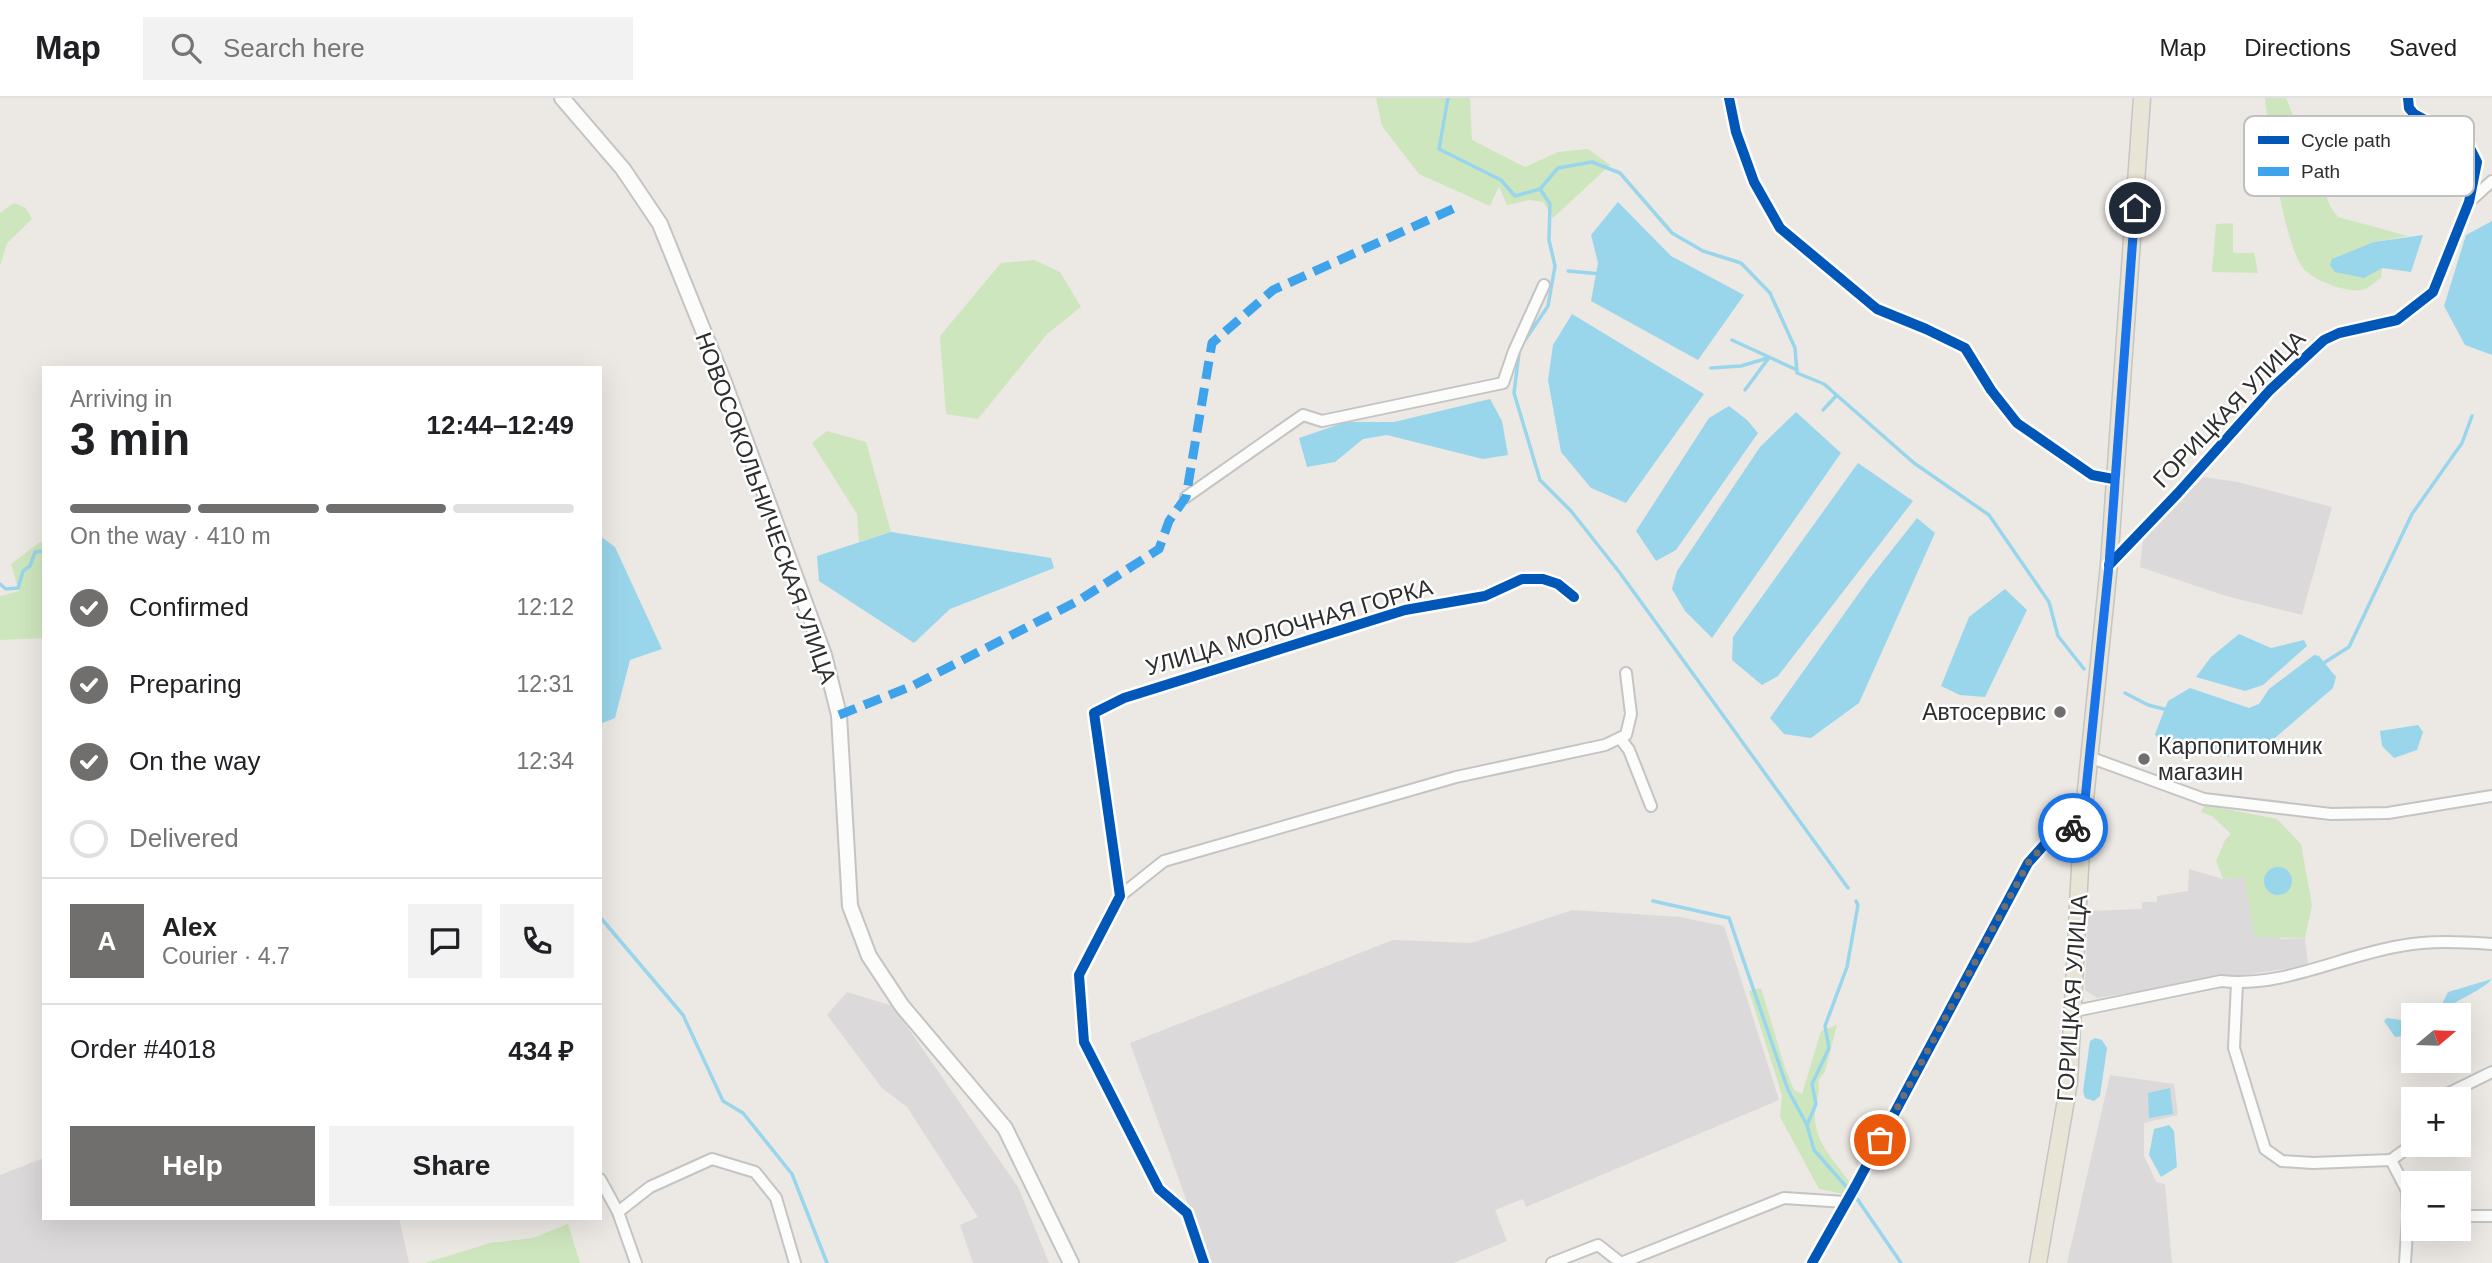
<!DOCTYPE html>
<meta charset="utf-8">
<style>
body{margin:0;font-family:Arial,sans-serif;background:#f2f2f2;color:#202124;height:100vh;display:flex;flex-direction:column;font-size:26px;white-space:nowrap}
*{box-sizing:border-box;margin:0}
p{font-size:23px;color:#757577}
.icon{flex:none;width:38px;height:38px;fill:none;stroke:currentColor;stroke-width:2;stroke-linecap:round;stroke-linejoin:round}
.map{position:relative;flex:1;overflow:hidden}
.sheet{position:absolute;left:42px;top:268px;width:560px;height:854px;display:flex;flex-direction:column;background:#fff;border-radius:0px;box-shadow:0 7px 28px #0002}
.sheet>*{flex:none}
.needle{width:46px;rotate:71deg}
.buttons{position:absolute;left:2401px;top:905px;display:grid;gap:14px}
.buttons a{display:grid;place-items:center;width:70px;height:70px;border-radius:0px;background:#fff;box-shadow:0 7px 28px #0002;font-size:35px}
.pin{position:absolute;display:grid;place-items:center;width:60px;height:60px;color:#fff;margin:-30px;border:4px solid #fff;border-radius:50%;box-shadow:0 2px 7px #0007}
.courier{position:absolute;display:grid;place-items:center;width:70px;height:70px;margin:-35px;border:5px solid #1a73e8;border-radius:50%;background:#fff;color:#222;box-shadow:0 2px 9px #0007}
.headline em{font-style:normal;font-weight:600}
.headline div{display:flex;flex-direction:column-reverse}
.headline{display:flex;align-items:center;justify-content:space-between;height:119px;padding:0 28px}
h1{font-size:46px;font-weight:600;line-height:52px}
.bar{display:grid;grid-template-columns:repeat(4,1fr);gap:10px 7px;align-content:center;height:84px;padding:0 28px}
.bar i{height:9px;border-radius:5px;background:#e0e0e0}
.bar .current{background:#706f6e}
.bar p{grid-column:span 4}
.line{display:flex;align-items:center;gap:18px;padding:0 28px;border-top:2px solid #e0e0e0}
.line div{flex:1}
.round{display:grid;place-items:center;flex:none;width:74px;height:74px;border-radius:0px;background:#f2f2f2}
ol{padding:0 28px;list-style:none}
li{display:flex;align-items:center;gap:21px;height:77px}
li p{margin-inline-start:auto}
li .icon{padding:7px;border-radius:50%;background:#706f6e;color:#fff;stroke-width:4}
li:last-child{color:#757577}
li i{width:38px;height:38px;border:4px solid #e0e0e0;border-radius:50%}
.button{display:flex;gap:14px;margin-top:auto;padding:14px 28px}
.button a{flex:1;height:80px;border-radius:0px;background:#706f6e;color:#fff;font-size:28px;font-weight:600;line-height:80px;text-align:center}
.button a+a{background:#f2f2f2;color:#202124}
header{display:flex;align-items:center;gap:42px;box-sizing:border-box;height:98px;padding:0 35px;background:#fff;border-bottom:2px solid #e0e0e0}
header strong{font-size:33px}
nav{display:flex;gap:38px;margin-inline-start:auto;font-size:24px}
.search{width:490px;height:63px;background:#f2f2f2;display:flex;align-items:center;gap:18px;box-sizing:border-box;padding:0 24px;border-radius:0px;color:#757577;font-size:26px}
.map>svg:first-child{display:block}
</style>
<header>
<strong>Map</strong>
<div class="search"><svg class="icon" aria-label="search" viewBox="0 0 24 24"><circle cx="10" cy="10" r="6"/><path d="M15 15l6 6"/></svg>Search here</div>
<nav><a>Map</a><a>Directions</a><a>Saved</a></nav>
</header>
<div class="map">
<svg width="2492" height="1165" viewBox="0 0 2492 1165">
<rect width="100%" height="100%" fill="#ece8e4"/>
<!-- industrial -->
<g fill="#dcd9db">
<path d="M2203,379L2238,384L2332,409L2302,517L2226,498L2140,469L2143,441Z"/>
<path d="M2189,771L2223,781L2244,779L2281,841L2305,840L2308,867L2097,900L2085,892L2088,813L2142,811V804H2157V798L2188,793Z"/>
<path d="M1573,812L1680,819L1724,828L1779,1002L1526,1109L1523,1101L1495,1112L1507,1143L1454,1165H1209L1130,945L1393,842L1471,845Z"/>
<path d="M847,894L893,908L1018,1089L1049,1165H973L960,1127L978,1119L907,1009L882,990L827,917Z"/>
<path d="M2110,977L2174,986L2178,1017L2144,1025V1058L2156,1084L2165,1086L2172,1165H2067Z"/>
<path d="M44,1060V1120H399L409,1165H0V1077Z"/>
</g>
<!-- green -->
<g fill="#cee6be">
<path d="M1376,0H1470L1472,42L1525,69L1558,54L1588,51L1610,67L1553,120L1543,104L1529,102L1507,107L1499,88L1490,108L1419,76L1382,28Z"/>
<path d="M2265,0H2286L2331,110L2338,119L2408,138L2374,144L2382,170L2381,180C2376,183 2368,191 2362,192C2347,195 2312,182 2303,170C2283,144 2269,36 2265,0Z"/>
<path d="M14,105L26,110L32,121L7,145L0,168V115Z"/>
<path d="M2233,125V155H2254L2258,175L2212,174L2216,126Z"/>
<path d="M1034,162L1060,174L1081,209L1047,236L978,321L946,316L940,238L1001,165Z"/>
<path d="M827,333L866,344L891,434L859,444L857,416L812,345Z"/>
<path d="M40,444H44V540L0,542V498L19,493L11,466Z"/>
<path d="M2205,707L2277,721L2301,746L2312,807L2305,840L2255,839L2244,779L2223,781L2216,763L2225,742L2231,736L2212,718L2201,714Z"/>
<path d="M1761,890L1785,970L1794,992L1802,996L1821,933L1837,927L1825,973L1818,983C1821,996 1814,1007 1815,1020C1815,1045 1838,1068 1852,1087L1844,1096L1819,1091L1780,1019L1782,997L1749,893Z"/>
<path d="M568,1126L580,1165H425L490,1145L533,1140Z"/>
</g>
<!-- water -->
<g fill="#99d6ec">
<path d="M1618,104L1671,158L1744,197L1698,262L1591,203L1598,165L1591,137Z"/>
<path d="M2492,123V257L2465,247L2444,208L2466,137Z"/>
<path d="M2423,137L2411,174L2382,170L2364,180L2335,174L2330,167L2332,161L2374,144Z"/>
<path d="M1572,216L1704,296L1626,405L1591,390L1561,354L1548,282L1553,247Z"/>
<path d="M1490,301L1502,323L1508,357L1483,361L1387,337L1363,341L1335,364L1307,369L1299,340L1346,324H1394Z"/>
<path d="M1729,308L1747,322L1758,335L1676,452L1656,463L1636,433L1709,320Z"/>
<path d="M1796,314L1841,355L1712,540L1685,513L1672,491L1677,473L1760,349Z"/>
<path d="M1858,365L1913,403L1778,578L1762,587L1732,562L1733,539Z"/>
<path d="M1917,420L1935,435L1859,605L1811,640L1784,636L1770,620L1869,481Z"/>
<path d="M891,434L1051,460L1054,470L950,511L914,545L819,483L817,458Z"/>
<path d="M600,438L615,449L662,551L630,562L615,620L600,626Z"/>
<path d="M2005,491L2027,512L1985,599L1960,597L1941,588L1969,519Z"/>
<path d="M2239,536L2271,550L2304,542L2307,548L2263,587L2245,593L2196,579L2211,559Z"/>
<path d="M2314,557L2319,558L2336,579L2333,590L2268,646L2255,652L2228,659L2158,642L2155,636L2168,603L2190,590L2249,610L2259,606L2269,591Z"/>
<path d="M2418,627L2423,634L2417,652L2394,660L2382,648L2380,633Z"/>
<circle cx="2278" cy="783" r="14"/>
<path d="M2492,881C2477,897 2454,900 2442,917H2413V937L2395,939L2384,923L2387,920L2401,922L2428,910L2438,914L2448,894Z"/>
<path d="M2095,940L2102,942L2107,950L2100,998L2094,1003L2085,1000L2083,993L2090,943Z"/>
<path d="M2170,990L2173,1016L2149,1020L2148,995Z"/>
<path d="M2169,1027L2174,1033L2177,1069L2161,1079L2149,1057L2154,1031Z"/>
</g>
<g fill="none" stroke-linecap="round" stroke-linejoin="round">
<!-- stream -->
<g stroke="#99d6ec" stroke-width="3.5">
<path d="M1448,0L1439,51L1501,82L1515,98L1540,91L1558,70L1592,64L1620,75L1672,135L1703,153L1741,165L1770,195L1795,250L1797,275L1824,286L1914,365L1989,417L2049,504L2058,538L2084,571"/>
<path d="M1568,173L1601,176"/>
<path d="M1525,242L1548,208L1555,168L1549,142L1550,106L1540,91"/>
<path d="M1732,242L1797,272"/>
<path d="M1519,255L1514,295L1540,382L1571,413L1620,475L1848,790"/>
<path d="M1711,270L1741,268L1768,260"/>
<path d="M1745,292L1768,261"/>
<path d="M1823,312L1836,298"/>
<path d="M0,486L6,491L18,490L23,473L30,468L35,454L44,453"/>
<path d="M2322,566L2349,549L2412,416L2462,345L2472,318"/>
<path d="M2125,595L2148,607L2168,612"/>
<path d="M1653,803L1729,820L1788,992L1807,1027"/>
<path d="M1856,803L1858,807L1847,869L1825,928L1829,950L1812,986L1816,1006L1807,1027L1814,1052L1858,1102L1901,1165"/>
<path d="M600,819L683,917L723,1003L743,1015L792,1076L827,1165"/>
</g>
<defs>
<g id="street">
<path d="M1729,0L1736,34L1754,84L1780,130L1877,211L1926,231L1965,250L1991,292L2017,325L2092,377L2113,381"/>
<path d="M2469,104L2492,83"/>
<path d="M1186,399L1303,317L1322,323L1503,285L1514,253L1544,187"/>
<path d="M2110,466L2178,395L2270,292L2324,242L2339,235L2397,222L2433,194L2469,104L2477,64L2469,48L2461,42L2414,16L2409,10L2408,0"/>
<path d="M1620,640L1629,652L1651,708"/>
<path d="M2089,659L2204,701L2331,716L2388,715L2492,698"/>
<path d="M1120,798L1164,763L1456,679L1605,647L1626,637L1631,616L1626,575"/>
<path d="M2237,885L2234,950L2265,1051L2282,1063L2313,1065L2391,1062"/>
<path d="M2075,913L2221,883C2283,890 2340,858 2400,848C2430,842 2462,844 2492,846"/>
<path d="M2442,1001L2445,997L2492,974"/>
<path d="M2391,1062L2407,1093L2408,1119L2405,1165"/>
<path d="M2391,1062L2413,1046"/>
<path d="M600,1081L618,1114L636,1165"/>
<path d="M618,1114L650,1089L712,1061L755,1074L776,1100L795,1165"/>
<path d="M2459,1118H2492"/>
<path d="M1204,1165L1187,1115L1159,1091L1084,944L1079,877L1120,798L1094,615L1124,600L1405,512L1485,498L1522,481H1543L1558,486L1574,499"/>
<path d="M1552,1165L1598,1147L1621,1165L1784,1100L1845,1104"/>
<path d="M1812,1165L1855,1089L2028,765L2061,728L2082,731"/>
</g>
<path id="secondary" d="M562,0L623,71L660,126L724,284L824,557L839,617L850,808L869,858L902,908L1005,1030L1071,1165"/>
<path id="primary" d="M2038,1165L2069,984L2082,731L2109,467L2142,0"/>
</defs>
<!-- street casing -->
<use href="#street" stroke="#c5c4c5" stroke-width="14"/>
<!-- secondary casing -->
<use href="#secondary" stroke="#c5c4c5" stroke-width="18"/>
<!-- primary casing -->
<use href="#primary" stroke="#c6c5c4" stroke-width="19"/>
<!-- street -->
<use href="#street" stroke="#fcfcfb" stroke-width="10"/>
<!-- secondary -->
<use href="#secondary" stroke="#fcfcfb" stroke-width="14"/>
<!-- primary -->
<use href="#primary" stroke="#e8e4d6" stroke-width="16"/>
<!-- quiet -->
<path stroke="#3ea3eb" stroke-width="9" stroke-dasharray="18 9" stroke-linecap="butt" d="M839,617L912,588L1078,503L1159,451L1169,423L1186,399L1212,245L1273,192L1457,109"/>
<defs>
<g id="cycleway">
<path d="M1729,0L1736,34L1754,84L1780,130L1877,211L1926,231L1965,250L1991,292L2017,325L2092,377L2113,381"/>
<path d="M2109,467L2178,395L2270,292L2324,242L2339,235L2397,222L2433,194L2469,104L2477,64L2469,48L2461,42L2414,16L2409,10L2408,0"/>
<path d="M1204,1165L1187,1115L1159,1091L1084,944L1079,877L1120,798L1094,615L1124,600L1405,512L1485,498L1522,481H1543L1558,486L1574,499"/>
<path d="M1812,1165L1855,1089L2028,765L2061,728L2082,731"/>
</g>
</defs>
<!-- cycleway casing -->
<use href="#cycleway" stroke="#fff" stroke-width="15"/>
<!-- cycleway -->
<use href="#cycleway" stroke="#0057b8" stroke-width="10"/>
</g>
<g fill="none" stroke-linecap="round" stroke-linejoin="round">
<!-- done -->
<path stroke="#706f6e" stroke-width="7" stroke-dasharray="0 12.6" d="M1880,1042L2028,765L2061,728L2073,730"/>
<!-- route -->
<path stroke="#1a73e8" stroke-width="9" d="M2073,730L2082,731L2109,467L2135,110"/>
</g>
<!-- markers -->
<g fill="#706f6e" stroke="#fff" stroke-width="2.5">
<circle cx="2060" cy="614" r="7"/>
<circle cx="2144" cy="661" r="7"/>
</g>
<g text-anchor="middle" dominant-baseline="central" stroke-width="5" stroke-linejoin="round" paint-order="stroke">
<!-- street labels -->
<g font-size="23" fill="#2e2e2e" stroke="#fff">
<text transform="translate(2229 311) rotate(-46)">ГОРИЦКАЯ УЛИЦА</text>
<text transform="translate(766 410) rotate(70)">НОВОСОКОЛЬНИЧЕСКАЯ УЛИЦА</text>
<text transform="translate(1289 529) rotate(-16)">УЛИЦА МОЛОЧНАЯ ГОРКА</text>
<text transform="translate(2072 900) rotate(-86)">ГОРИЦКАЯ УЛИЦА</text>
</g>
<!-- poi labels -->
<g font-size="23" fill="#2e2e2e" stroke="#fff" text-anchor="end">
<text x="2046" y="614">Автосервис</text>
<text x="2158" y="648" text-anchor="start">Карпопитомник<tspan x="2158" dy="26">магазин</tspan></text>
</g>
</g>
<!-- legend -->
<rect x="2244" y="18" width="230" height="80" rx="10" fill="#fff" stroke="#c0c0c0" stroke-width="2"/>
<rect x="2258" y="38" width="31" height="8" fill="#0057b8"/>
<rect x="2258" y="69" width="31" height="9" fill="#3ea3eb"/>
<g font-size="19" fill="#2e2e2e">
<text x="2301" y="49">Cycle path</text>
<text x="2301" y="80">Path</text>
</g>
</svg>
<div class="buttons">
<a><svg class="needle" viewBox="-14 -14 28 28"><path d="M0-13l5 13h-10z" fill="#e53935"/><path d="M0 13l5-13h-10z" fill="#757577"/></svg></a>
<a>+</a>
<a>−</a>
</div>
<div class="pin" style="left:1880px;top:1042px;background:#ea580c"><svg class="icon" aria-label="bag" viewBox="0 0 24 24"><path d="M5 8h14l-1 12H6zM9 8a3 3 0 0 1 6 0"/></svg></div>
<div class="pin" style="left:2135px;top:110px;background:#1f2937"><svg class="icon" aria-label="home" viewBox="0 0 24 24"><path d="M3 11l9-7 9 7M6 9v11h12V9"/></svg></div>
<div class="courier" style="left:2073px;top:730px"><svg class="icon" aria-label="bike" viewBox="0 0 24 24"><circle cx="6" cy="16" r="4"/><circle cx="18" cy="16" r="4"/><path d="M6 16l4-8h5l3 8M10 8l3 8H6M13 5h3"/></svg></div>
<section class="sheet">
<div class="headline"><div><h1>3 min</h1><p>Arriving in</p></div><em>12:44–12:49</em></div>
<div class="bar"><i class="current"></i><i class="current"></i><i class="current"></i><i></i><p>On the way · 410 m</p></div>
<ol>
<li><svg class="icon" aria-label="check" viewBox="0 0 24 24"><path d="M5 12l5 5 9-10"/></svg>Confirmed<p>12:12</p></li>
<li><svg class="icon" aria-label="check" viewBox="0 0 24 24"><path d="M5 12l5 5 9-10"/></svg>Preparing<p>12:31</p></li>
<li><svg class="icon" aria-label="check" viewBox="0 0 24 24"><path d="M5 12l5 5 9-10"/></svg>On the way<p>12:34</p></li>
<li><i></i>Delivered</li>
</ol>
<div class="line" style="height:126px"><b class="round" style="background:#706f6e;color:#fff">A</b><div><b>Alex</b><p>Courier · 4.7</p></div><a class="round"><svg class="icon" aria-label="chat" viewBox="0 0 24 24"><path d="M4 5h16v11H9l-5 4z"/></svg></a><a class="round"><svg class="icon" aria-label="phone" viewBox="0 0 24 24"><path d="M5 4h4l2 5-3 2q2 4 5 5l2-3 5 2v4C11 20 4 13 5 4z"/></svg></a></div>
<div class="line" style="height:91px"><div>Order #4018</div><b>434 ₽</b></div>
<div class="button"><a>Help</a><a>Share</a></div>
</section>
</div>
